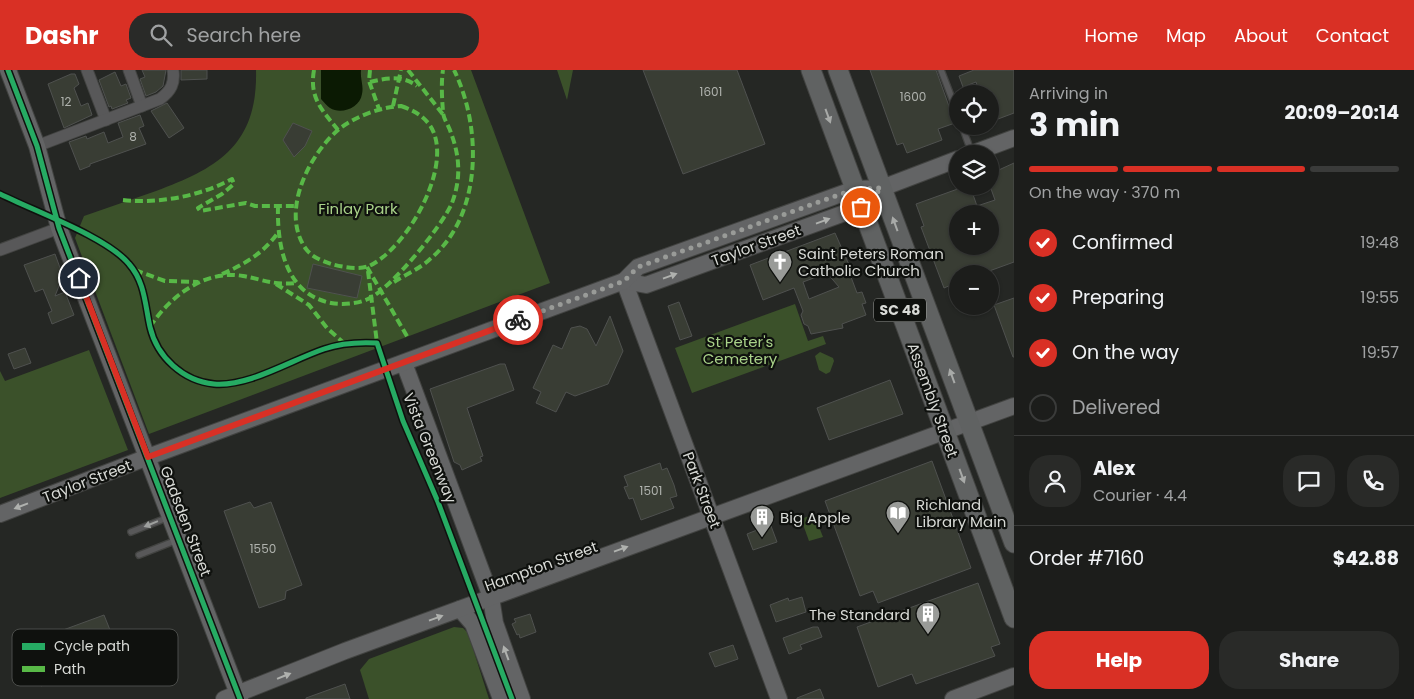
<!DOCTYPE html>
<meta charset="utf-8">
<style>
body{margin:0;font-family:Poppins,sans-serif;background:#292a28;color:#f1f3f6;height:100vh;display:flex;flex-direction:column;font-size:19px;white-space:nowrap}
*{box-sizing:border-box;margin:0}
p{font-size:16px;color:#a0a2a3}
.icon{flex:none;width:28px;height:28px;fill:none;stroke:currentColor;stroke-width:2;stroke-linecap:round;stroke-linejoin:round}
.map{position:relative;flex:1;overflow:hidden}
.sheet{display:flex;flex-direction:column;background:#1c1d1b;width:400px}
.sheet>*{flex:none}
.tools{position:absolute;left:949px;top:15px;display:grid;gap:10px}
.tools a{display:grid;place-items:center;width:50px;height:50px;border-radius:50%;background:#1c1d1b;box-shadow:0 1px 4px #0004,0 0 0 1px #3a3b3a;font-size:25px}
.pin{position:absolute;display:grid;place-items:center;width:42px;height:42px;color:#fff;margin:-21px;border:2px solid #fff;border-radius:50%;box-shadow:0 1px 5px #0007}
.courier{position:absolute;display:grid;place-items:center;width:50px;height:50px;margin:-25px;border:4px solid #d93025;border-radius:50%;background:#fff;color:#222;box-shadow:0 1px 6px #0007}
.summary em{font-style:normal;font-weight:700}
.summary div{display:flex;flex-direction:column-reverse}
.summary{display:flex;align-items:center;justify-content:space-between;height:85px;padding:0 15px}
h1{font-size:32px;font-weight:700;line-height:38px}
.bar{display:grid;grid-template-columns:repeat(4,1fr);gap:8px 5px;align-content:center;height:60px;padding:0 15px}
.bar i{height:6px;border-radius:4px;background:#3a3b3a}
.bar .selected{background:#d93025}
.bar p{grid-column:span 4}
.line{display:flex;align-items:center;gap:12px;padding:0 15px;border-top:1px solid #3a3b3a}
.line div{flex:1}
.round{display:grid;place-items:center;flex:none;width:52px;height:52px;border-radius:20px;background:#292a28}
ol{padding:0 15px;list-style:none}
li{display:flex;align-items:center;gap:15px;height:55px}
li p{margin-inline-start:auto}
li .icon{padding:5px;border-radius:50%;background:#d93025;color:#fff;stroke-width:4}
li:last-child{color:#a0a2a3}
li i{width:28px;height:28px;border:2px solid #3a3b3a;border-radius:50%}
.button{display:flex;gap:10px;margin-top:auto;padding:10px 15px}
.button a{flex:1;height:58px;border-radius:20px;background:#d93025;color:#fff;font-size:20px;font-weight:700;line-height:58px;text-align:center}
.button a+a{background:#292a28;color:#f1f3f6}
header{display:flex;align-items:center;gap:30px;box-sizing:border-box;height:70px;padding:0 25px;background:#d93025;color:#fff}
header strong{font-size:24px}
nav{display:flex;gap:28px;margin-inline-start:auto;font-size:18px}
.search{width:350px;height:45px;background:#292a28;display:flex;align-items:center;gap:12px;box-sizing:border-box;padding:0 18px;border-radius:20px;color:#a0a2a3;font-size:19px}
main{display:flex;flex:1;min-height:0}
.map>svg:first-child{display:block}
</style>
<header>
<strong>Dashr</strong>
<div class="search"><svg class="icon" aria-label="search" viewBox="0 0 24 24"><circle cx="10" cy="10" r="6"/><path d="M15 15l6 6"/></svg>Search here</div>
<nav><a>Home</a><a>Map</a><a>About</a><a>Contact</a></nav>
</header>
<main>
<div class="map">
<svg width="1014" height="629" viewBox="0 0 1014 629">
<rect width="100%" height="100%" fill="#252724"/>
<!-- green -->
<g fill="#3b512a">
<path d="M256,0H471L550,213L149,364L75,168L84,146C108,138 132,129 156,121C219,98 258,74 256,0Z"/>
<path d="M557,0H573L567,30Z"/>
<path d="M795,234L808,271L823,266L826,274L692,323L675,278Z"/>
<path d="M89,280L128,380L0,428V301L5,311Z"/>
<path d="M820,282L833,288L834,291L830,302L826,304L819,300L815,286Z"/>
<path d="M814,444L823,467L809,471L801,449Z"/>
<path d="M454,557L463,558L468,563L489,629H369L360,600L369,589Z"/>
</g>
<!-- water -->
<path fill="#0b1a03" d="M321,0H361C360,8 364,17 362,24C360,38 341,45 330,38C327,36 324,32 321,29Z"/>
<!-- building -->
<g fill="#393d34" stroke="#4f514f" fill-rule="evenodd">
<path d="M142,0H166L163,16L156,22L146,26L140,9L145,7Z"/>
<path d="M181,0H207V9L181,10Z"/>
<path d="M643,0H737L765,74L683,104Z"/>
<path d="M870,0H936L955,53L938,59L942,70L907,83L903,73L897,75Z"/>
<path d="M974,0H1014V43L990,52V24H980L976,12L963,17L959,6Z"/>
<path d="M115,2L121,16L126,14L131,28L126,30L128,33L112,39L111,36L109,37L99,10Z"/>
<path d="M71,4H75L79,14L74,18L81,36L88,33L92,45L64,58L48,14Z"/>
<path d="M167,33L184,58L169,68L151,41Z"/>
<path d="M140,45L144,56L139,58L146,74L90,94V96L80,100L69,72L86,66L87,69L104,62L108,73L123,67L118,53Z"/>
<path d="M293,53L312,61L305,76L294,87L283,70Z"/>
<path d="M1014,93V192L981,204H958V212L944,218L921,157L924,156L916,134L966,116H970L977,136L995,130L990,116V104ZM958,144H990V176H958Z"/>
<path d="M835,163L854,206L851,207L857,223L862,222L866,233L862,234L866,245L842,254L843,258L811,264L808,256L804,254L801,245L803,241L794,218L763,230L750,195ZM827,203L839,217L809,229L803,212Z"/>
<path d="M55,184L63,206L55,226L65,222L74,245L52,254L48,243L52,241L43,219L35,222L24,195Z"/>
<path d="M313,194L362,206L357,228L307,218Z"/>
<path d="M1014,228V287H1013L994,235Z"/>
<path d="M679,232L692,266L680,270L668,236Z"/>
<path d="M610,246L623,281L608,314L575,326L566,322L556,342L536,333L541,322L533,318L553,275L562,279L571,258L580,256L587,259L596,276Z"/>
<path d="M25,278L31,293L14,299L8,284Z"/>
<path d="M500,294H505L514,320L467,338L483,386L480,387L482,391L462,400L460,395L454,392L430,319Z"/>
<path d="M890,310L903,344L829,370L817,338Z"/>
<path d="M932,391L971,498L878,533L873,521L860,526L825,431Z"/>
<path d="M660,393L662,400L667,398L674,415L677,426L670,428L674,438L641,450L633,428L629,429L624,417L628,416L624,406Z"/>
<path d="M250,432L254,438L271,432L302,515L286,521L285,529L259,538L224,441Z"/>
<path d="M767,456H771L777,472L753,480L747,464Z"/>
<path d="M978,513L1000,574L991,577L995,586L916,614L912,604L878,617L857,557Z"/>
<path d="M802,527L806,542L776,552L770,535L788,528L789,531Z"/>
<path d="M530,544L536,562L520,568L519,564L517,565L512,554L516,552L514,549Z"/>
<path d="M104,545L118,580L109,584L111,590L41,616L25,574Z"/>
<path d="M813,557H818L822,567L800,575L802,579L789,584L783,568Z"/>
<path d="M733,575L738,589L715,597L709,583Z"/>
<path d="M345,614L350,629H306V628Z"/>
<path d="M820,619L824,629H797V628Z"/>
</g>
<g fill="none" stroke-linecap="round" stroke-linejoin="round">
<defs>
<g id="lane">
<path d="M941,0L958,44"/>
<path d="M962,56L971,81"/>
<path d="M131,462L169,447"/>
<path d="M139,485L177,470"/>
</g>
<g id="street">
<path d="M87,0L106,50"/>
<path d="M129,0L142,36"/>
<path d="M37,76L160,29C171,21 175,13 173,0"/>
<path d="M0,180L59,158"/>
</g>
<g id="secondary">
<path d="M8,0L37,76L59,158L240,629"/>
<path d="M971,84L1014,68"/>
<path d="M624,211L779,629"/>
<path d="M624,211L646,215L861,137L871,128"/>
<path d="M404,293L491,527L495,553L522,629"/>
<path d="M0,444L148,387L624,211L638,197L855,119L882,118L958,89"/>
<path d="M460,539L473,554L501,629"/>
<path d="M224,629L345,581L1014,336"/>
<path d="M953,629L1014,606"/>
</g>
<g id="primary">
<path d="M811,0L1014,548"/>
<path d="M838,0L1014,473"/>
</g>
</defs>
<!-- lane casing -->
<use href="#lane" stroke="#424341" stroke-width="8"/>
<!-- street casing -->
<use href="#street" stroke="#424341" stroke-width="13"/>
<!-- secondary casing -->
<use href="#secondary" stroke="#424341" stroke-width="18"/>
<!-- primary casing -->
<use href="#primary" stroke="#424341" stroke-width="21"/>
<!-- lane -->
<use href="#lane" stroke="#585859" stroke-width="5.5"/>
<!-- street -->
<use href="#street" stroke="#585859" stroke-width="11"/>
<!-- secondary -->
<use href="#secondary" stroke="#636465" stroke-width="16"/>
<!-- primary -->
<use href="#primary" stroke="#606262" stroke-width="19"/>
<!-- quiet -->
<g stroke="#58b947" stroke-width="4" stroke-dasharray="8 4" stroke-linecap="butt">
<path d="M314,0C309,28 322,40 338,60"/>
<path d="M370,0L369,11L379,39"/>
<path d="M408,0L445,47"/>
<path d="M370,12C386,8 403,5 417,16"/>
<path d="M393,36L401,0"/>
<path d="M401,36C412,40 421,44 429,54C457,92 407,179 369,196C359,200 342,197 331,194C322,191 312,187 306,179C280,143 308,86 338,60C354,47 380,37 401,36Z"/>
<path d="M123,130C159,134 200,126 232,109L234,114L222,124L198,138L200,141L246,133L255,136H294"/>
<path d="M278,136C277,175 285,224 331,233C342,235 357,234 368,229C391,219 442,156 452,133C461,109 460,87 451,63C449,56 443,48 443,42C442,29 441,13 443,0"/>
<path d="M367,197L408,268"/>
<path d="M135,200L165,211L198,212"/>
<path d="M368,201L377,273"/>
<path d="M222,204C245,194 262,184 277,164"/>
<path d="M394,212C405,205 419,199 429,190C483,146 482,57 454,0"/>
<path d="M276,214L309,235L327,258L345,274"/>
<path d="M150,257C169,227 205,199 243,206C265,210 272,215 296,213"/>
</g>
<defs>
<g id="cycleway">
<path d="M8,0L37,76L59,158L240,629"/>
<path d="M0,124C34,141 107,167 129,194C145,212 145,235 150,257C157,287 183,311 214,314C249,317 291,290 324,279C341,273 359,272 377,273L403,351L438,432L512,629"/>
</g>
</defs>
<!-- cycleway casing -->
<use href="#cycleway" stroke="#0f110e" stroke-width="8"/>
<!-- cycleway -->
<use href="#cycleway" stroke="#26ab63" stroke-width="5"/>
</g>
<!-- one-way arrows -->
<defs><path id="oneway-solid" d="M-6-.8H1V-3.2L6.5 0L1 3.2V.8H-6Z" transform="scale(1.25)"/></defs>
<g fill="#a8aaa8">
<use href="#oneway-solid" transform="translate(828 46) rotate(70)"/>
<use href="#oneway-solid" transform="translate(895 154) rotate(-110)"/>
<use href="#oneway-solid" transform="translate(952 306) rotate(-110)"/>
<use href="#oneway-solid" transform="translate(962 406) rotate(70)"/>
</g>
<g fill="#afb1ae">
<use href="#oneway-solid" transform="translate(823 151) rotate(-20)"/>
<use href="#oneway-solid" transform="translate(670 206) rotate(-20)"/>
<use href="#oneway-solid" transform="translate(21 436) rotate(159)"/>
<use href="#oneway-solid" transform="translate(621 479) rotate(-20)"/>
<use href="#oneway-solid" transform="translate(436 548) rotate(-20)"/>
<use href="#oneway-solid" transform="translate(506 583) rotate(-110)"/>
<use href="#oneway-solid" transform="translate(284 606) rotate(-22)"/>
</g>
<use fill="#9ea09e" href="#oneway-solid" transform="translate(151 454) rotate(158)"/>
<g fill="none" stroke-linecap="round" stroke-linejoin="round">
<!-- done -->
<path stroke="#999b98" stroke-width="5" stroke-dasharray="0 9" d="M518,250L624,211L638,197L855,119L882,118L861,137"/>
<!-- route -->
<path stroke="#d93025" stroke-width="6" d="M79,208L148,387L518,250"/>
</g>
<!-- icons -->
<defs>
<symbol id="church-pin" viewBox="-11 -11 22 30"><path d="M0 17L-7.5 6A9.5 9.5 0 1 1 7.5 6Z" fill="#999b98" stroke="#0f110e"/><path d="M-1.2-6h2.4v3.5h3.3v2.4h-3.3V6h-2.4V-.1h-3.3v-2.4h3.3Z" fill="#fff"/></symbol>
<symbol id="library-pin" viewBox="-11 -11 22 30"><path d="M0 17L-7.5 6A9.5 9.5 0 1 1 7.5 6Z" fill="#999b98" stroke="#0f110e"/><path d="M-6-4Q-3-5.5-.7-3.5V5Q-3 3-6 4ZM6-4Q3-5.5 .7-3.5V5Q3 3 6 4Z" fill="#fff"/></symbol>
<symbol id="building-pin" viewBox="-11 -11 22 30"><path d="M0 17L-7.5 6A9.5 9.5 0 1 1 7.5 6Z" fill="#999b98" stroke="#0f110e"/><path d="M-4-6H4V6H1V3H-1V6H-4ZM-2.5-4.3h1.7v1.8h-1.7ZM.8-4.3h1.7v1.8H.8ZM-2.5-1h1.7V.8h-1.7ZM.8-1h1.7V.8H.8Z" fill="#fff"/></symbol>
</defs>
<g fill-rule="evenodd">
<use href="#church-pin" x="766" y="178" width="28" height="38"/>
<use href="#library-pin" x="884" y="429" width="28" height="38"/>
<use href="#building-pin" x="748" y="433" width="28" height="38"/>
<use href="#building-pin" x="914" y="530" width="28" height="38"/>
</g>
<g text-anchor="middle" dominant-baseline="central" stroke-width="4.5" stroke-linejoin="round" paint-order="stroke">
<!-- number labels -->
<g font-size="12" fill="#b0b3ae">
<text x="711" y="21">1601</text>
<text x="913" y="26">1600</text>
<text x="66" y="31">12</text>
<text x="133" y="66">8</text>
<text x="651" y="420">1501</text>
<text x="263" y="478">1550</text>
</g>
<!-- shield labels -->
<rect fill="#0f110e" stroke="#9c9e9a" stroke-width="1" x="874" y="228.5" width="52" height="23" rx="4"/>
<g font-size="14" font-weight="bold" fill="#d8dad6">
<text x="900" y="240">SC 48</text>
</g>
<!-- park labels -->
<g font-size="15" fill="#a9d289" stroke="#0f110e">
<text x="358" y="138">Finlay Park</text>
<text x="740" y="271">St Peter's<tspan x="740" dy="17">Cemetery</tspan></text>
</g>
<!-- street labels -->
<g font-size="15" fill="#d8dad6" stroke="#0f110e">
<text transform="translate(756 175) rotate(-20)">Taylor Street</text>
<text transform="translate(933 330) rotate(70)">Assembly Street</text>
<text transform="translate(430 378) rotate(68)">Vista Greenway</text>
<text transform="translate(87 411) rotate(-21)">Taylor Street</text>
<text transform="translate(702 420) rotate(69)">Park Street</text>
<text transform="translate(186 451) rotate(69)">Gadsden Street</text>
<text transform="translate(541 496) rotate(-20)">Hampton Street</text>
</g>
<!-- poi labels -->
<g font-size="15" fill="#d8dad6" stroke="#0f110e" text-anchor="start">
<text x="798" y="183">Saint Peters Roman<tspan x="798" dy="17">Catholic Church</tspan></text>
<text x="916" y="434">Richland<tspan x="916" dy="17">Library Main</tspan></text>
<text x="780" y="447">Big Apple</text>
<text x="910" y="544" text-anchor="end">The Standard</text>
</g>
</g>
<!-- legend -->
<rect x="12" y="559" width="166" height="57" rx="8" fill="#0f110e" stroke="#4b4d4a" stroke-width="1"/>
<rect x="22" y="573" width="23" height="7" fill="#26ab63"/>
<rect x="22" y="596" width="23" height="6" fill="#58b947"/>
<g font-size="14" fill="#d8dad6">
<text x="54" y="581">Cycle path</text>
<text x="54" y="604">Path</text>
</g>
</svg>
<div class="tools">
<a><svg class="icon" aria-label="locate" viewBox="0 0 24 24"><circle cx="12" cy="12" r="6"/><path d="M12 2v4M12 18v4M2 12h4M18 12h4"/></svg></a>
<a><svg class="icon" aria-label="layers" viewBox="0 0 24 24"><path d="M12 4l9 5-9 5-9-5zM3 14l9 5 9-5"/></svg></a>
<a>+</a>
<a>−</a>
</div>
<div class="pin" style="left:861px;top:137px;background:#ea580c"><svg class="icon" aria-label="bag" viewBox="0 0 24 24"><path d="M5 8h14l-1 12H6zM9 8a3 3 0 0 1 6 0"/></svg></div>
<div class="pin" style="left:79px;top:208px;background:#1f2937"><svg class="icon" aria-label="home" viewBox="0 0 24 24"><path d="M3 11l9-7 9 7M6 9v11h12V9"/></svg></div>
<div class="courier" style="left:518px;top:250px"><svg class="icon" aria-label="bike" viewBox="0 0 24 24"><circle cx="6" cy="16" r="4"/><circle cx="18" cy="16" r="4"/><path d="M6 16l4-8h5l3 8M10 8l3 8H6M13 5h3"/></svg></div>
</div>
<section class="sheet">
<div class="summary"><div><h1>3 min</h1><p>Arriving in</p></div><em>20:09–20:14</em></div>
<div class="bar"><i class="selected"></i><i class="selected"></i><i class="selected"></i><i></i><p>On the way · 370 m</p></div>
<ol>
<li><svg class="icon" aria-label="check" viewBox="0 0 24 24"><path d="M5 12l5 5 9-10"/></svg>Confirmed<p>19:48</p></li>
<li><svg class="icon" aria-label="check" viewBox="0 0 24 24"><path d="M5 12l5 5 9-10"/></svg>Preparing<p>19:55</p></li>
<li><svg class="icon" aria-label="check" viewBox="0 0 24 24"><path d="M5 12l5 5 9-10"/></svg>On the way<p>19:57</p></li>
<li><i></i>Delivered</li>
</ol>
<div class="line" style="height:90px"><a class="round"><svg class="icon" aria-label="person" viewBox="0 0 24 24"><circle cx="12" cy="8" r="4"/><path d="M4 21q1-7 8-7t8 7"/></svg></a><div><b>Alex</b><p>Courier · 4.4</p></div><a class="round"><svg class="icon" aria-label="chat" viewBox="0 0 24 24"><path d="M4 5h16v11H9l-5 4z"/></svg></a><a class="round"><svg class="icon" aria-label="phone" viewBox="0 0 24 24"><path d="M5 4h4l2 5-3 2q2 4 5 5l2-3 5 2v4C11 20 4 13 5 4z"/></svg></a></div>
<div class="line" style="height:65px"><div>Order #7160</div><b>$42.88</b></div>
<div class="button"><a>Help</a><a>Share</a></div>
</section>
</main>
